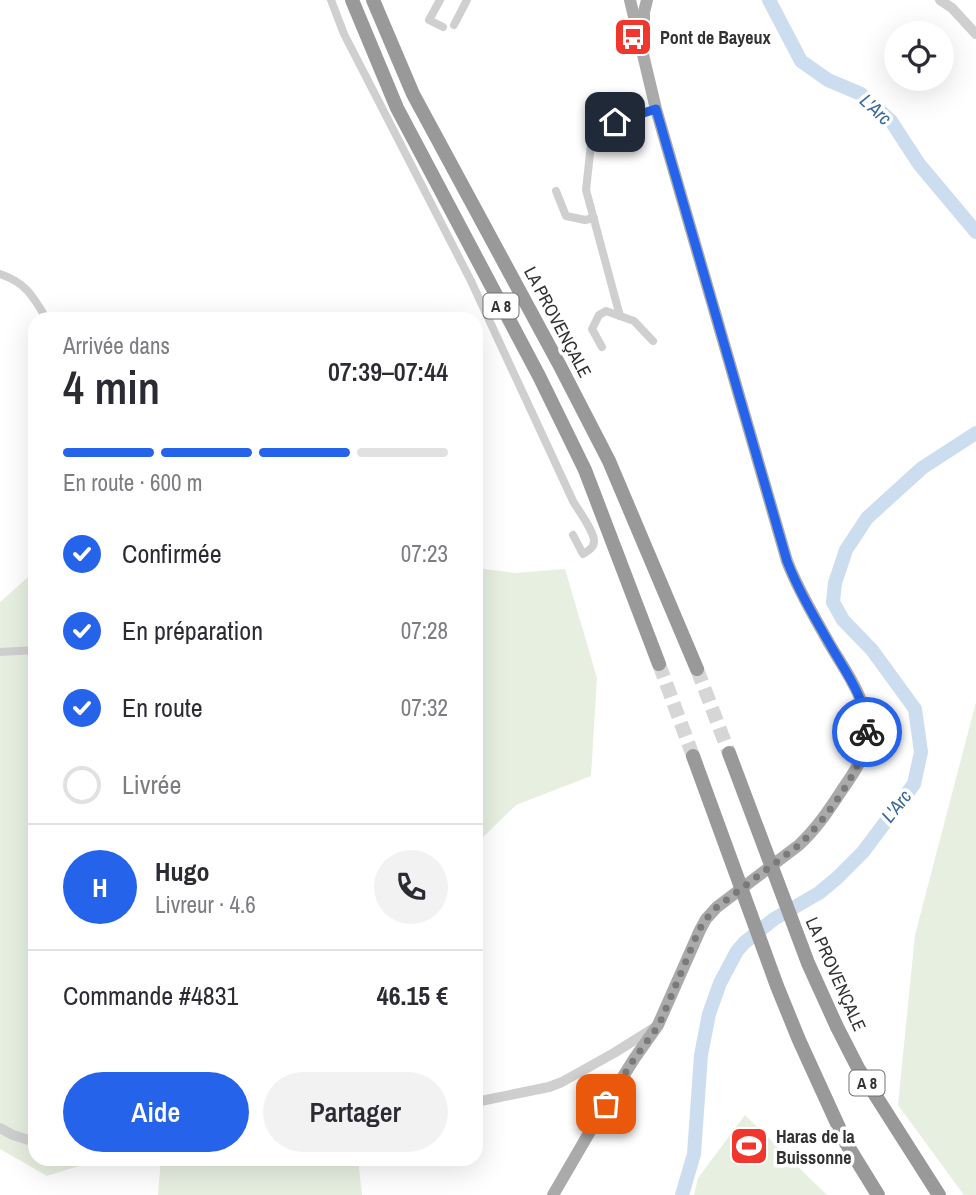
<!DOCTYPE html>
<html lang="fr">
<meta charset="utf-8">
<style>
body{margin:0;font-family:"Archivo Narrow",sans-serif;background:#f2f2f3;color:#2b2b33;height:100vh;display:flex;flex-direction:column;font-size:26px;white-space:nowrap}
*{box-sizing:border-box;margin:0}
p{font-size:23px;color:#7c7c81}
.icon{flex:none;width:38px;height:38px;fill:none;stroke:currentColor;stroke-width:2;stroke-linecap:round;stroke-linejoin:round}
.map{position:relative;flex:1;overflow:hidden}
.details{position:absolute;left:28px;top:312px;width:455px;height:854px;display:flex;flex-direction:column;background:#fff;border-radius:21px;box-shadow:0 7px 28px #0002}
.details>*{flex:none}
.buttons{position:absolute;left:884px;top:21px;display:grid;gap:14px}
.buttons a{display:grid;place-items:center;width:70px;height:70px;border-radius:50%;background:#fff;box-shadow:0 7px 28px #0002;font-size:35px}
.pin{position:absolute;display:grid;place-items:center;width:60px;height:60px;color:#fff;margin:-30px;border-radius:14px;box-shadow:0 4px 10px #0006}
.courier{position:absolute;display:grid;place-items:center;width:70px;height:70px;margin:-35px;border:5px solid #2563eb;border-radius:50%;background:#fff;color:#222;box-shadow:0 2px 9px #0007}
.summary em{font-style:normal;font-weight:600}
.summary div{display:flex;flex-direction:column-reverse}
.summary{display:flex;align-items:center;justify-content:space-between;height:119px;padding:0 35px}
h1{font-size:46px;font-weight:600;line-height:52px}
.bar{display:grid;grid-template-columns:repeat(4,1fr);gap:10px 7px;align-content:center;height:84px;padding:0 35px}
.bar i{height:9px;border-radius:5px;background:#e1e1e2}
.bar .active{background:#2563eb}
.bar p{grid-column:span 4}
.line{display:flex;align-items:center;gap:18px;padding:0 35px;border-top:2px solid #e1e1e2}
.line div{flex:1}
.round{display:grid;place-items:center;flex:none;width:74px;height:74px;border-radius:37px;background:#f2f2f3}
ol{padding:0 35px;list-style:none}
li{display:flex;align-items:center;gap:21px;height:77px}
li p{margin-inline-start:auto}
li .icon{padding:7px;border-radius:50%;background:#2563eb;color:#fff;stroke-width:4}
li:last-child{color:#7c7c81}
li i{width:38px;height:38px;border:4px solid #e1e1e2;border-radius:50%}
.cta{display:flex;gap:14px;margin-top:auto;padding:14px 35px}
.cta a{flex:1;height:80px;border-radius:42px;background:#2563eb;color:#fff;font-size:28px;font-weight:600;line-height:80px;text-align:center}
.cta a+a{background:#f2f2f3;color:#2b2b33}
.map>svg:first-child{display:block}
</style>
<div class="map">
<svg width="976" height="1195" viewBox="0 0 976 1195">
<rect width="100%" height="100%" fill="#fff"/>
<!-- green -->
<g fill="#e6efe0">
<path d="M476,568L515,573L565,569L597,678L591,776L516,805L476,844Z"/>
<path d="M35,571V1158L101,1159L47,1176L0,1149V602Z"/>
<path d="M976,702V1195H964L898,1105L915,935Z"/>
<path d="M745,1115L827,1195H694L698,1178Z"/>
<path d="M161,1159H358L362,1195H158Z"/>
</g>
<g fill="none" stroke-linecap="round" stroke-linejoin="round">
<!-- river -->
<g stroke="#ccddf0" stroke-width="14">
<path d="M769,0L801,61L828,80L861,94L891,121L919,164L976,232"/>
<path d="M682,1195L694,1154L701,1055L709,1014L720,983L737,951L744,943L774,919L819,893L837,878L863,852L914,784L921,752L915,709L872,650L843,620L833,602L835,583L846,550L867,518L922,468L976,433"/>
</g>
<!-- motorway-tunnel -->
<g stroke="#d6d6d6" stroke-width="14" stroke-dasharray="14 7" stroke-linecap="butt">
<path d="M659,664L693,756"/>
<path d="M697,669L729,753"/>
</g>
<!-- minor -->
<g stroke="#cfcfcf" stroke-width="8">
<path d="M331,0L344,34L471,281L573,501C578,510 594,531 594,541C594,548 588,551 583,554L573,535"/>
<path d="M440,0L429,20L443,27"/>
<path d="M454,25L467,0"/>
<path d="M556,191L566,216L585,220L594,218"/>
<path d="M0,274C25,282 33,296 46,318"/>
<path d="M620,316L586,190L591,144L595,128L656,109"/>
<path d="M602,347L592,329L599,315L606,311L634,321L653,341"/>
<path d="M0,652L35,650"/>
</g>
<!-- tertiary -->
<g stroke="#cfcfcf" stroke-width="10">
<path d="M940,0L952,8L976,34"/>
<path d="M476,1102L549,1087L562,1082L614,1053L654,1028"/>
<path d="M0,1128L13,1135L35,1142"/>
</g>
<!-- primary -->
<g stroke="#aaa" stroke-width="12">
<path d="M644,32V12L647,0"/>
<path d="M553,1195L606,1104L634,1059L658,1025L700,930L706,919L717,907L799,845C817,828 829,810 842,790C853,774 866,756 867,737C870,702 845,671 829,643C814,616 798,590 787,561L656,109L630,0"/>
</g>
<!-- motorway -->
<g stroke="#999" stroke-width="14">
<path d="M352,0L397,108L539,376L585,470L659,664"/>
<path d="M373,0L413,94L560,366L609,461L697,669"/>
<path d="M729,753L808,963L837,1027L858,1068L939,1195"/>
<path d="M693,756L777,986L799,1040L846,1143L878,1195"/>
</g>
</g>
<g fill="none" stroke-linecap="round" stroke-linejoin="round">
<!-- done -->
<path stroke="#7a7a7a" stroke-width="7" stroke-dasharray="0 12.6" d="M606,1104L634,1059L659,1025L699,930L706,919L717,907L799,845C823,823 867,764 867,732"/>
<!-- route -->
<path stroke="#2563eb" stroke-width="9" d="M615,122L656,109L787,561C799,592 816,620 832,648C847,674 867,701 867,732"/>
</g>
<!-- icons -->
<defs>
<symbol id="bus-square" viewBox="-11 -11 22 22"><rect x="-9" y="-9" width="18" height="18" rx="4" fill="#f0362d" stroke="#fff"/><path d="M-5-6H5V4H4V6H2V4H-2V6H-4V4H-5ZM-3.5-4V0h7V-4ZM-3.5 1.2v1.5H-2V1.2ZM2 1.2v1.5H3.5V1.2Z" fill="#fff"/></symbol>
<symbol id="stadium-square" viewBox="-11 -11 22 22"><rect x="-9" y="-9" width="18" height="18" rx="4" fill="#f0362d" stroke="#fff"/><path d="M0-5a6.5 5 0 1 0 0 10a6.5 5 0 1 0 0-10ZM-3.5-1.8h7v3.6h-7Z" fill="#fff"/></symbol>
</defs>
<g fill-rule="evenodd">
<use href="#bus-square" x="611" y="15" width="44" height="44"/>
<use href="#stadium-square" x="727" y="1124" width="44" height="44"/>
</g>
<g text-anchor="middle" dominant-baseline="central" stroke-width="7" stroke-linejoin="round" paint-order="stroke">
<!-- shield labels -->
<g fill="#fff" stroke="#707070" stroke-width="2">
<rect x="483.5" y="293.5" width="35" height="25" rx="5"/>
<rect x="849.5" y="1070.5" width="35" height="25" rx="5"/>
</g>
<g font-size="16" font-weight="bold" fill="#323232">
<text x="501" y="306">A 8</text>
<text x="867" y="1083">A 8</text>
</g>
<!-- poi labels -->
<g font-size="18" font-weight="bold" fill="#323232" stroke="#fff" text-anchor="start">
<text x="660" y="37">Pont de Bayeux</text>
<text x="776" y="1136">Haras de la<tspan x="776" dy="21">Buissonne</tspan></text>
</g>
<!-- street labels -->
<g font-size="18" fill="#323232" stroke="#fff">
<text transform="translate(558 322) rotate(62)">LA PROVENÇALE</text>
<text transform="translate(836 974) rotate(66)">LA PROVENÇALE</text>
</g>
<!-- water labels -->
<g font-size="19" font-style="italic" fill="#396a9b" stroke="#fff">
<text transform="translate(876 109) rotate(43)">L'Arc</text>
<text transform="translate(896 806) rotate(-51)">L'Arc</text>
</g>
</g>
</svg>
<div class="buttons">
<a><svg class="icon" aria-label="locate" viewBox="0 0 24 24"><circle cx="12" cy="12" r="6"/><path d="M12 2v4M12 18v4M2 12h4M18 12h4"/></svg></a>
</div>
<div class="pin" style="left:606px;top:1104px;background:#ea580c"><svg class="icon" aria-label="bag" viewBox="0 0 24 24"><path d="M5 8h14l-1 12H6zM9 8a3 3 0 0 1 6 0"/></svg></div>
<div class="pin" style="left:615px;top:122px;background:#1f2937"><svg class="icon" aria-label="home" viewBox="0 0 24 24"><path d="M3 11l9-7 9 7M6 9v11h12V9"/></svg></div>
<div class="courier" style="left:867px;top:732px"><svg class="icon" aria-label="bike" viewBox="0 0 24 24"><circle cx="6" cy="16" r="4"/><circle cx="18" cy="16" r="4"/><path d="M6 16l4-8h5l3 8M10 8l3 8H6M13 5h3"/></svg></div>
<section class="details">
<div class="summary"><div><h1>4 min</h1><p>Arrivée dans</p></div><em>07:39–07:44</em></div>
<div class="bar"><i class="active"></i><i class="active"></i><i class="active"></i><i></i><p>En route · 600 m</p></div>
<ol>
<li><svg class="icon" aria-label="check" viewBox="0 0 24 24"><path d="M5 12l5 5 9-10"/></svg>Confirmée<p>07:23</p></li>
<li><svg class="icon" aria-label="check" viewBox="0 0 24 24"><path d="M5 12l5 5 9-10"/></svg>En préparation<p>07:28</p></li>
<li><svg class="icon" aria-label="check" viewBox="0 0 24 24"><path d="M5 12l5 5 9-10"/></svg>En route<p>07:32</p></li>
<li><i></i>Livrée</li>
</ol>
<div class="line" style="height:126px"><b class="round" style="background:#2563eb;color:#fff">H</b><div><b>Hugo</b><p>Livreur · 4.6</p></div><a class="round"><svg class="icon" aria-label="phone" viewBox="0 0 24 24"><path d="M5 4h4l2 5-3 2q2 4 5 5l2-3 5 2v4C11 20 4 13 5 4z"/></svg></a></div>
<div class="line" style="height:91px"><div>Commande #4831</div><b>46.15 €</b></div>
<div class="cta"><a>Aide</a><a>Partager</a></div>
</section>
</div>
